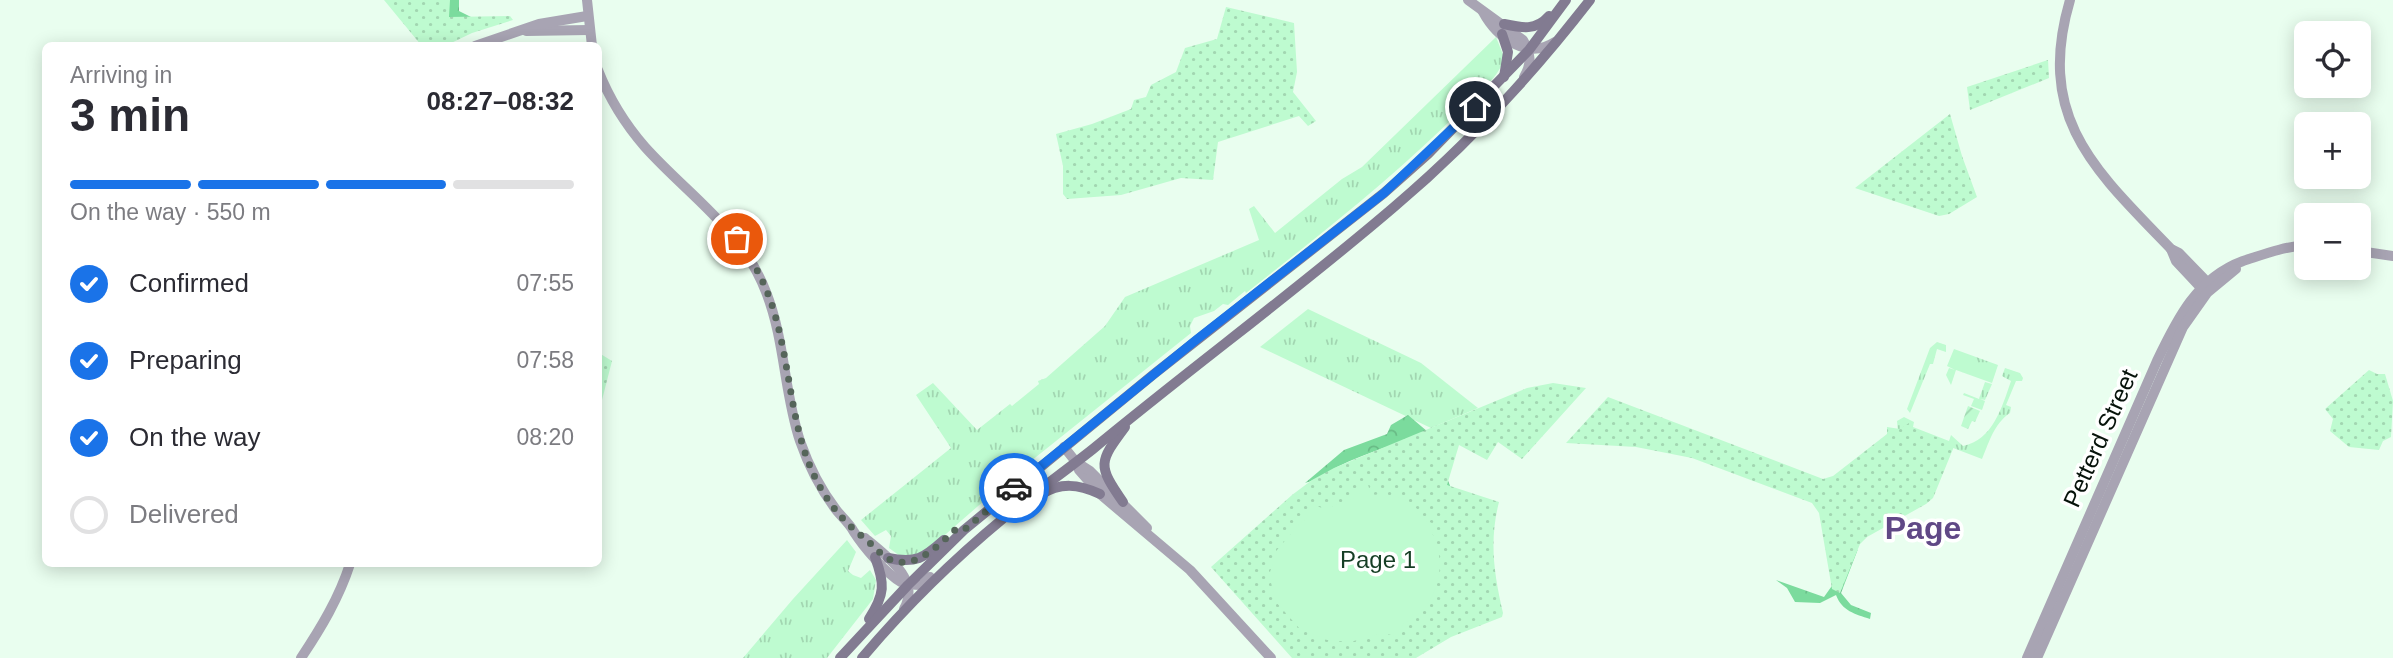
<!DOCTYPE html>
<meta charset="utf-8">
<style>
body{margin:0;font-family:Arial,sans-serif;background:#f2f2f3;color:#2b2b33;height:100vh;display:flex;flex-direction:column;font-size:26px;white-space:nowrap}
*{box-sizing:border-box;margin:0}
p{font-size:23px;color:#7c7c81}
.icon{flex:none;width:38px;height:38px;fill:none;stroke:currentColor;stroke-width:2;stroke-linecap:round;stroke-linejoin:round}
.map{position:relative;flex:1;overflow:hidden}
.side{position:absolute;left:42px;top:42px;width:560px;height:525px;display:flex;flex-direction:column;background:#fff;border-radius:10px;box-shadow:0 4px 18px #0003}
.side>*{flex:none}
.fabs{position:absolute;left:2294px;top:21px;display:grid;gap:14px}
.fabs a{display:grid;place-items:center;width:77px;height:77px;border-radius:10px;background:#fff;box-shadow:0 4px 18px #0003;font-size:35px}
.pin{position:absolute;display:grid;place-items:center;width:60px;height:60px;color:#fff;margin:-30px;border:4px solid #fff;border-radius:50%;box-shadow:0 2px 7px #0007}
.courier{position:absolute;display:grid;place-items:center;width:70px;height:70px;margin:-35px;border:5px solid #1a73e8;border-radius:50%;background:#fff;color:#222;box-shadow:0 2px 9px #0007}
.head em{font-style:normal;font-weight:800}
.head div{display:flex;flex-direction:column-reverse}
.head{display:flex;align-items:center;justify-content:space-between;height:119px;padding:0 28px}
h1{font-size:46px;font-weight:800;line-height:52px}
.bar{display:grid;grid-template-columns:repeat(4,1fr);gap:10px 7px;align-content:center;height:84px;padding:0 28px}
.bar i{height:9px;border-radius:5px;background:#e1e1e2}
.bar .selected{background:#1a73e8}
.bar p{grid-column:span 4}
ol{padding:0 28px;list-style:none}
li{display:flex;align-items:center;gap:21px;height:77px}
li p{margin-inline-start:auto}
li .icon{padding:7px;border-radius:50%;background:#1a73e8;color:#fff;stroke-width:4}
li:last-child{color:#7c7c81}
li i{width:38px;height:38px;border:4px solid #e1e1e2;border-radius:50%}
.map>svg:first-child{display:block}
</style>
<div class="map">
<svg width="2393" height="658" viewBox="0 0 2393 658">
<defs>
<pattern id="grass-tufts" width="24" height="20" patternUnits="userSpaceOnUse" patternTransform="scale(1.75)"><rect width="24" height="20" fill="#befbd0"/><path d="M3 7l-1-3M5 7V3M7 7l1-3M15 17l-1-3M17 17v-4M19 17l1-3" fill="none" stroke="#a2d6b1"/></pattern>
<pattern id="forest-crowns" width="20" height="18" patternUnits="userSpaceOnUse" patternTransform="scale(1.75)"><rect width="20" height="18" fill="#7bdb9d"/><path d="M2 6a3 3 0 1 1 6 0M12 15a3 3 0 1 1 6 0" fill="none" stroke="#69bb86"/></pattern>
<pattern id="park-dots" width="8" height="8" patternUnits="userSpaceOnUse" patternTransform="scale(1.75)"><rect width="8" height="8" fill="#befbd0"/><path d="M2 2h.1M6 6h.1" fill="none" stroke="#a2d6b1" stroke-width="1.8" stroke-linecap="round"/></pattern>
<pattern id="garden-furrows" width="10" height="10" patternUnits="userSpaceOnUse" patternTransform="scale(1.75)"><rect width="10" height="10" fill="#befbd0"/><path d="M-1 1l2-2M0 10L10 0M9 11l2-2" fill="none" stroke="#a2d6b1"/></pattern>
</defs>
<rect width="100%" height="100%" fill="#e9feef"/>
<!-- grass -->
<g fill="url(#grass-tufts)">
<path d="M1496,37L1504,57C1501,76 1478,93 1465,106C1397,175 1322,233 1246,293L1245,291L1228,305L1223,304L1214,311L1194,318L1190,326L1191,333L1016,473L923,554L900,556L889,548L891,536L886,530L875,536L861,520L951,448L916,395L933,383L977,430L1010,404L1012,406L1039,384L1038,381L1046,378L1105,326L1125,297L1259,240L1249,209L1254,206L1275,233L1342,179L1362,167Z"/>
<path d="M1308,309L1421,363L1478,408L1431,428L1260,347Z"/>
<path d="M1937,342L1946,345V352L1937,349L1933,364H1930L1910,413L1907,409L1930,348Z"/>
<path d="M1954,349L1998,365L1992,383L1956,370L1951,385L1946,375L1949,368L1955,370L1947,366Z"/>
<path d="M2005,368L2020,373L2023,378L2022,381H2016L2006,405L2011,407L2010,413C1994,424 1990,440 1982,459L1914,433L1898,432L1897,421L1904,417L1914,422L1913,427L1949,441L1951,435L1963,446C1993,440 2002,407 2011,381L2002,376Z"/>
<path d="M1985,382L1992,384L1985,400L1980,399L1985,401L1982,410L1971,406L1974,399L1963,395L1964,393L1979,399Z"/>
<path d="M847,540L856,552L848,571L853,575L861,578L870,570L876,580L873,599L827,658H743L793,599Z"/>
</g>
<!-- forest -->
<g fill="url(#forest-crowns)">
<path d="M415,0H459V11L477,20L443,25Z"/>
<path d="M1408,415L1428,432L1451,488L1386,447C1370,453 1353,459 1337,467C1326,473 1318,479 1305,483L1344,450L1387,434L1391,425Z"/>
<path d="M1858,549L1841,593L1851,605L1871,613L1870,619C1855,614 1842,611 1836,595L1820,603L1795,602L1787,588L1776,580L1824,597Z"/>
</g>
<!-- park -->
<g fill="url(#park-dots)">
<path d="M384,0H450L449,17L510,16L513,20L472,33L447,45H421Z"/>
<path d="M1226,7L1294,23L1297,72L1293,92L1316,121L1308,126L1299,116L1218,142L1213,180L1181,178L1121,195L1067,199L1063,194V166L1056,134L1092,124L1131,109L1134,100L1146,97L1151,85L1176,72L1185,48L1217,39Z"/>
<path d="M2048,60L2049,78L1970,110L1967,87Z"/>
<path d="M1950,114L1962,156L1977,197L1949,214L1939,216L1855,188Z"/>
<path d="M599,353L612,361L602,400L599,399Z"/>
<path d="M2369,370L2377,374H2385L2393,401L2391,437L2383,441L2379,450L2349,447L2330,431L2333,419L2325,409Z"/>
<path d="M1553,383L1586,388L1522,459L1498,442L1487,460L1459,445L1447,485L1499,502C1489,541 1494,574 1503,613L1502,617L1451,637L1416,658H1292L1211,567L1292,495L1312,480L1334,468L1527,388Z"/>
<path d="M1608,397L1823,479L1833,476L1887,434V427L1900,429L1909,423L1912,428L1955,444L1933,498L1926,504L1867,537L1860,544L1840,593L1832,589L1819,513L1812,503L1692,458L1636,447L1566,443Z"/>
</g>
<!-- garden -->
<path fill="url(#garden-furrows)" d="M1968,406L1980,411L1975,422L1972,421L1968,429L1961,426Z"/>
<!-- pitch -->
<path fill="#befbd0" d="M1367,481L1371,495C1393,492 1416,501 1426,521L1435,524L1432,533C1449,566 1437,609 1403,624L1398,637L1384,633L1350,642L1327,640L1299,628L1276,602L1269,575L1277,550L1300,523L1306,519L1311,504L1325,509L1360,496L1357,483Z"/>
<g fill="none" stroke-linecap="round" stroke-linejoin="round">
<!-- tertiary -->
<g stroke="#a8a4b3" stroke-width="10">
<path d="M587,0L592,46"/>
<path d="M1468,0L1523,40C1531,53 1532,64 1524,77"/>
<path d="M2070,0C2035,119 2096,171 2171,249L2179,253L2210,285"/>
<path d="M1483,12C1497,38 1527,60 1555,42"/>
<path d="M526,31L589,30"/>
<path d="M475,46L539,24L587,16"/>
<path d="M598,70C609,98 625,124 645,147C688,195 742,229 766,292C785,340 784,393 800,441C809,467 821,490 837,511C843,518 850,524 854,532C863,546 886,574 901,582C908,585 914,585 922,585L930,577"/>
<path d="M2171,249L2176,261L2205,292"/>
<path d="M2359,251L2393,256"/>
<path d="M1064,447L1076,462L1079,470L1100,494L1190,570L1271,658"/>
<path d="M1076,462L1090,471L1147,528"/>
<path d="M865,538C886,556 921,579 904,609"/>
<path d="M301,658C321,628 339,598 350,564"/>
<path d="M2027,658L2157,361C2177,319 2197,278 2243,261C2265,254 2283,247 2306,245"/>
<path d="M2037,658L2183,327L2207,293L2236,269"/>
</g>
<!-- secondary -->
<g stroke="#827b91" stroke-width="10">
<path d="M1504,24C1522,28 1536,31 1549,16"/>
<path d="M1502,34L1508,52L1504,77"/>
<path d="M1040,495C1061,482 1078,484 1100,494"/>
<path d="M1123,502C1097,465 1099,462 1125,427"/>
<path d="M888,558C916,564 924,558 944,540"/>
<path d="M869,619C885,594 885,584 875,557"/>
<path d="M840,658L908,585L964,530L1154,374L1384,193L1428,154L1529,50L1566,0"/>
<path d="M862,658C905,607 954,559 1005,517C1034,493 1064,472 1093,449C1192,367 1296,291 1394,207C1466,146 1532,75 1590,0"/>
</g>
</g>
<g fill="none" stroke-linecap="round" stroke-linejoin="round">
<!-- done -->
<path stroke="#55655a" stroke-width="7" stroke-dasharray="0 12.6" d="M737,239C752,259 764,281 772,305C799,389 785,475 863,537C871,543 879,553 887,558C914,573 938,545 956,529L964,530L1014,488"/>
<!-- route -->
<path stroke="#1a73e8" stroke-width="9" d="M1014,488L1196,340L1384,193L1475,107"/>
</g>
<g text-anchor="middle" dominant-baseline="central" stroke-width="7" stroke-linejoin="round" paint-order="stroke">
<!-- street labels -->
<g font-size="24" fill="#06120a" stroke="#fff">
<text transform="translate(2100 438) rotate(-66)">Petterd Street</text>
</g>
<!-- park labels -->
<g font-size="24" fill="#163e25" stroke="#fff">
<text x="1378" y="559">Page 1</text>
</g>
<!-- district labels -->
<g font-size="32" font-weight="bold" fill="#604886" stroke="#fff">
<text x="1923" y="528">Page</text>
</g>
</g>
</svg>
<div class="fabs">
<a><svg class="icon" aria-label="locate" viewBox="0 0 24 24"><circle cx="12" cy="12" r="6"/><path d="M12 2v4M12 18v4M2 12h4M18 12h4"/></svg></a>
<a>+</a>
<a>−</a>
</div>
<div class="pin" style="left:737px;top:239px;background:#ea580c"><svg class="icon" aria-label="bag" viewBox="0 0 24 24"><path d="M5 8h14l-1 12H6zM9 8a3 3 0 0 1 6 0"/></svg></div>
<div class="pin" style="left:1475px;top:107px;background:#1f2937"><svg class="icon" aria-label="home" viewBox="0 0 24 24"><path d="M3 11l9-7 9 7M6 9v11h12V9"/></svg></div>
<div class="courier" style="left:1014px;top:488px"><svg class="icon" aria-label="car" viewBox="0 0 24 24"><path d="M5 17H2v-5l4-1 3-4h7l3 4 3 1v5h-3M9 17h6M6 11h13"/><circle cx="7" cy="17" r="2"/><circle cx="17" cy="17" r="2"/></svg></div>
<section class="side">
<div class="head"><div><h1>3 min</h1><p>Arriving in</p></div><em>08:27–08:32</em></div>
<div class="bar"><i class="selected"></i><i class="selected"></i><i class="selected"></i><i></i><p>On the way · 550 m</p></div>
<ol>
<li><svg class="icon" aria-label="check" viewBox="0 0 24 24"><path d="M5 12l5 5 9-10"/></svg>Confirmed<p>07:55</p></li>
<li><svg class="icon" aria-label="check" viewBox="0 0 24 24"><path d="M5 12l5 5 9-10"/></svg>Preparing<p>07:58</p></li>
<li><svg class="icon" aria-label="check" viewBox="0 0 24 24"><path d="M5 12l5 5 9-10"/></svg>On the way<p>08:20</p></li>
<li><i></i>Delivered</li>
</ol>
</section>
</div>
